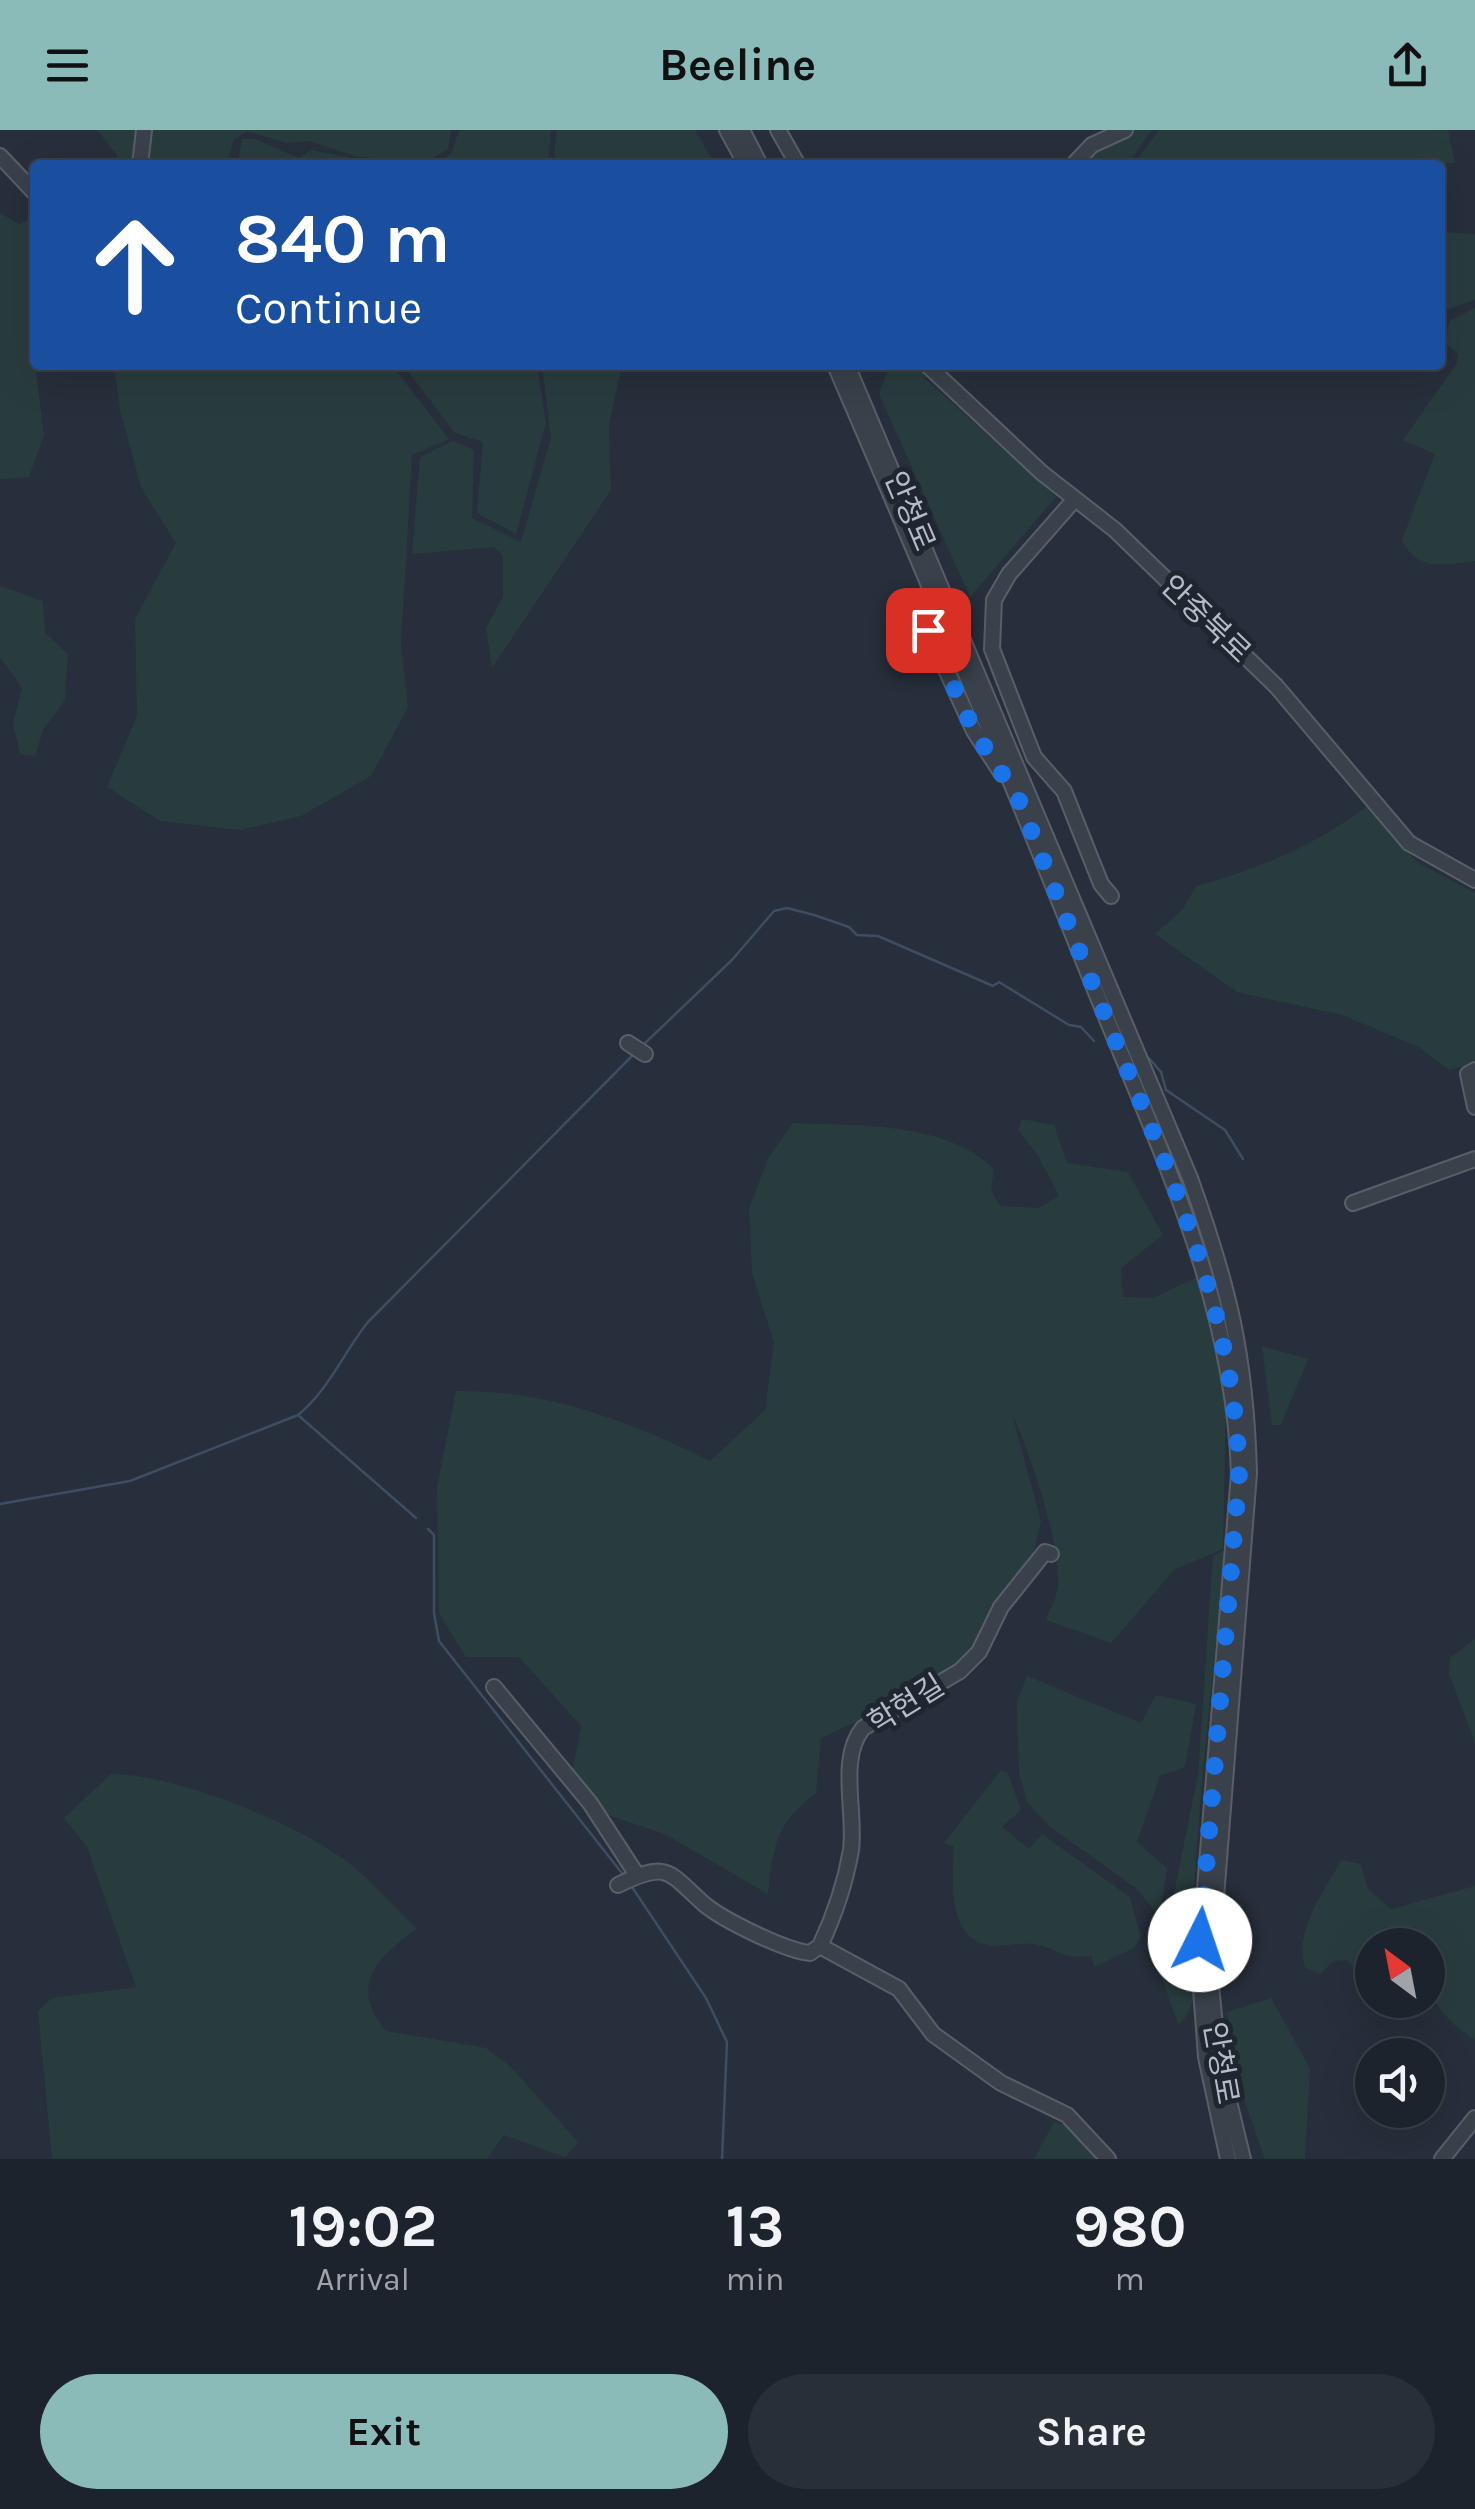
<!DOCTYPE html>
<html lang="en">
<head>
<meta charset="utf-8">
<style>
  :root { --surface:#1c232c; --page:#292f38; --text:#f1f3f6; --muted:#a0a4a9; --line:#3a4048; --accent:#8bbbb9 }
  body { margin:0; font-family:Karla,"Noto Sans KR",sans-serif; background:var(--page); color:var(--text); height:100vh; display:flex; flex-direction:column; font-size:38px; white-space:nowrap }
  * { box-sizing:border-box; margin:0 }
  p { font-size:32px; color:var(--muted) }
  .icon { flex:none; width:55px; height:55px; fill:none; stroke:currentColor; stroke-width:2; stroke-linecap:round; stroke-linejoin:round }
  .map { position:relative; height:2029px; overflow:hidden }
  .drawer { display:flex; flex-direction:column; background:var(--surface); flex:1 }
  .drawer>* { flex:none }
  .hud { position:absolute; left:30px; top:30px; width:1415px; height:210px; border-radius:10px; box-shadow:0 10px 40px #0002,0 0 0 2px var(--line); background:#1a4fa0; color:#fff; overflow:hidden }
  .needle { width:65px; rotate:328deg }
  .buttons { position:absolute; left:1355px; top:1798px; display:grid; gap:20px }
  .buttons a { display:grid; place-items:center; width:90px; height:90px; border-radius:50%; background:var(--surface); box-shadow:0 10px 40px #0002,0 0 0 2px var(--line); font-size:50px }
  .pin { position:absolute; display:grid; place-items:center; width:85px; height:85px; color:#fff; margin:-42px; border-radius:20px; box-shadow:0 5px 15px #0006 }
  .me { position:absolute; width:110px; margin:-55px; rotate:4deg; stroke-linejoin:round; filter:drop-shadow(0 0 8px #0008) }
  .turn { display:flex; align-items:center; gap:35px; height:210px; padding:0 40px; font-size:45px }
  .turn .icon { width:130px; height:130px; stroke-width:2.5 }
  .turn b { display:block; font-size:70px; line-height:85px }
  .eta { display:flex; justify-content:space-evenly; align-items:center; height:170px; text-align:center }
  .eta b { font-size:60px; font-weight:700; line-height:70px }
  .button { display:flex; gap:20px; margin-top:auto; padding:20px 40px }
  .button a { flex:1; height:115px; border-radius:60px; background:var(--accent); color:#111; font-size:40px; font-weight:700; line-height:115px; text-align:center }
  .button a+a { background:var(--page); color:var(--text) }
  header { display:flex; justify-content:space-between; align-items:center; height:130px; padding:0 40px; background:var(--accent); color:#111; font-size:45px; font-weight:700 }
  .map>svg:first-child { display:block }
  .green { fill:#293c3d }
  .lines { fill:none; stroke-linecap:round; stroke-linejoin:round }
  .stream { stroke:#3d4d62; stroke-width:2.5 }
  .minor-casing { stroke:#585f69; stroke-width:18 }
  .minor { stroke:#3a414b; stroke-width:14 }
  .route { stroke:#1a73e8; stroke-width:18; stroke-dasharray:0 32.4 }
  .labels { text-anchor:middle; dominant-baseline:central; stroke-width:10; stroke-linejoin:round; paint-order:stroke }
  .street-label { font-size:30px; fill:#b5bcc7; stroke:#1f2630 }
</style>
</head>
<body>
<header><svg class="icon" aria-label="menu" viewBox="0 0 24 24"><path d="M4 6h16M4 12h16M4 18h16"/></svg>Beeline<svg class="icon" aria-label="share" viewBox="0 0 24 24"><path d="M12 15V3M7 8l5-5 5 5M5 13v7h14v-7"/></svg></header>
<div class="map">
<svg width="1475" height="2029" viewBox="0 0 1475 2029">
  <rect width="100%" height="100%" fill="#262f3b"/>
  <path class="green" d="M97,0H451L448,19L428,31L357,27L310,11L287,13L247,1L234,10L226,35H117V25Z
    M459,0H551L548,35H436L452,22Z
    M557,0H695L715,35H553Z
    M1133,0H1152L1127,35H1082L1093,21Z
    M1159,0H1448L1455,33L1133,35Z
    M242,9H255L299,28L311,20L390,35H237Z
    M0,83L19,94L35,87V235L44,305L29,347L0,349Z
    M1440,102L1475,104V170L1440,182Z
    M1475,178V431C1444,435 1417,442 1402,410L1435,324L1403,310L1457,233L1458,224L1446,214L1449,191Z
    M114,235H392L449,309L412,325L401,514L408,577L371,646L301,686L240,700L160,691L107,657L137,586L135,489L176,413L141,357L120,280Z
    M403,235H537L546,293L516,404L477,383L483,312L455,303Z
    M542,235H622L609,295L611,360L492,538L486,498L503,467V426L494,417L412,424L420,327L453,311L474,320L472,388L521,412L551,308Z
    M890,235H917L927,250L1056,367L970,467L879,264Z
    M0,456L43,471L45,503L68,524L65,570L43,600L35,626L20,624L13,593L22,558L0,527Z
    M1367,677L1417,732L1475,763V934L1449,940L1419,917L1342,885L1237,862L1155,804L1183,779L1196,756C1263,738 1310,717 1367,677Z
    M1022,989L1054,995L1067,1033L1128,1042L1163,1105L1121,1138L1123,1167L1153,1168L1200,1146L1226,1267L1223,1419L1175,1439L1111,1513L1046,1490C1049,1481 1055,1471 1057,1461C1065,1426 1028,1316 1012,1284L1041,1391L1034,1422L998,1475L976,1520L958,1537L917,1563L821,1608L816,1663C776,1693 773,1716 768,1764L665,1704L599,1682L572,1644L581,1596L519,1527H466L439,1483L437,1357L456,1261C547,1260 629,1291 710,1331L765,1280L774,1213L752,1143L749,1078L769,1027L793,993C858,996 945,991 994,1039L991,1060L1000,1076L1038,1078L1059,1066L1037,1024L1018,1000Z
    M1262,1216L1308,1229L1281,1295H1272Z
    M1225,1420C1214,1542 1198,1664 1193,1785C1192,1815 1206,1876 1178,1894L1152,1820L1167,1798L1198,1644L1213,1426Z
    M1475,1509V1612L1449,1544L1450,1528Z
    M1027,1546L1141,1593L1156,1565L1196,1574L1185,1637L1160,1646L1137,1712L1167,1738L1160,1787L1136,1758L1050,1697L1027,1672L1019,1643L1017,1571Z
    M1001,1640L1008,1643L1021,1680L1002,1697L1029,1719L1042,1704L1130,1767L1141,1808L1134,1818L1094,1837L1091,1826C1058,1830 1058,1817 1032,1814C1017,1812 998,1819 984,1814C946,1803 953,1747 954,1717L944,1713Z
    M111,1644C175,1644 299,1694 350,1734C374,1753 395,1778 417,1799C377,1827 348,1855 386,1901L486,1918L511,1937L578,2012L565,2027L504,2005L487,2029H52L38,1881L52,1868L136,1857L87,1717L64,1688Z
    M1341,1730L1361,1734L1367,1758L1391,1779L1475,1756V1910C1432,1880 1428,1866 1428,1815H1372V1856L1347,1830L1334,1831L1320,1844L1305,1837C1293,1801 1325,1761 1341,1730Z
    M1271,1868L1310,1938L1305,2029H1265L1238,1952L1227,1882Z
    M1054,1992L1070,1996L1099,2029H1034Z"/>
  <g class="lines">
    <path class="stream" d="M642,916L732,830L774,781L787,778L814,785L849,797L857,805L878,806L993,856L999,852L1069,895L1081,897L1094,911
      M1149,928L1161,942L1166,960L1225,1000L1243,1029
      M298,1285C328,1261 344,1222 368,1192L633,925
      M0,1374L130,1351L298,1285L416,1388
      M428,1399L434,1405V1483L439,1511L625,1747
      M630,1754L706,1868L727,1912L722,2029"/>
    <defs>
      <path id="minor" d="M727,0L746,35
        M742,0L760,35
        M778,0L798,35
        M0,26L35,63
        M140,35L144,0
        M1073,35L1092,15L1125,0
        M835,235C924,441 1010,647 1093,855C1157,1015 1234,1169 1239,1344L1199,1831L1206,1927L1228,2029
        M847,235L1190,1048C1229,1157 1246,1226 1249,1343L1210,1845L1218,1926L1243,2029
        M927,235L1042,343L1115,400L1276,556L1409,713L1475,750
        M1075,369L1009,444L994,470L992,519L1034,627L1064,661L1101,754L1111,766
        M929,458L928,500L974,601L1002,644
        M628,913L645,924
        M1475,940L1468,944L1475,977
        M1353,1073L1475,1029
        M494,1557L590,1673L637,1745
        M618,1755C669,1730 668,1742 704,1774C723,1790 786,1821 810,1823L820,1816L899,1859L933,1904L1001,1953L1067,1985L1108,2029
        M820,1816C835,1784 845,1755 851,1720C856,1682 838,1628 863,1598L960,1541L979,1522L1001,1477L1045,1422L1051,1424
        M1442,2029L1475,1988"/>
    </defs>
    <use href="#minor" class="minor-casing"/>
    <use href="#minor" class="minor"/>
  </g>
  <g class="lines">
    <path class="route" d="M928,500L974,601L1018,668C1053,755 1087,842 1123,929C1179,1065 1235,1195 1239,1344L1200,1810"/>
  </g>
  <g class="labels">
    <g class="street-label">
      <text transform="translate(910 381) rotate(67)">안청로</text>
      <text transform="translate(1206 489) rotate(44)">안중북로</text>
      <text transform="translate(906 1574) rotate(-32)">학현길</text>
      <text transform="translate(1221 1933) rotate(80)">안청로</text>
    </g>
  </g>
</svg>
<div class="buttons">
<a><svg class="needle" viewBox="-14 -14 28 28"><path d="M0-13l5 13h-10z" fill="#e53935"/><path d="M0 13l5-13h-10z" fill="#a0a4a9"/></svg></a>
<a><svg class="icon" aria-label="sound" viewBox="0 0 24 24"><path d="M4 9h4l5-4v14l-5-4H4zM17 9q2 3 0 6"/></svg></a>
</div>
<div class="pin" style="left:928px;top:500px;background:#d93025"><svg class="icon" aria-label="arrive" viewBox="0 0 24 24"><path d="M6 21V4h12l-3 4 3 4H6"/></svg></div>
<svg class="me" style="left:1200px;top:1810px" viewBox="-20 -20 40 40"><circle r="19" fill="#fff"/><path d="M0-13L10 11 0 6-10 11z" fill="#1a73e8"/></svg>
<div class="hud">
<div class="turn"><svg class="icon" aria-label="ahead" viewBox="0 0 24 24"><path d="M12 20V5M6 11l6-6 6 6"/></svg><div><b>840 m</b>Continue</div></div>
</div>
</div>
<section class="drawer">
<div class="eta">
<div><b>19:02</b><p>Arrival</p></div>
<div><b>13</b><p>min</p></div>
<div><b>980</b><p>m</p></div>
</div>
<div class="button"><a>Exit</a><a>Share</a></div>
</section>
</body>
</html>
